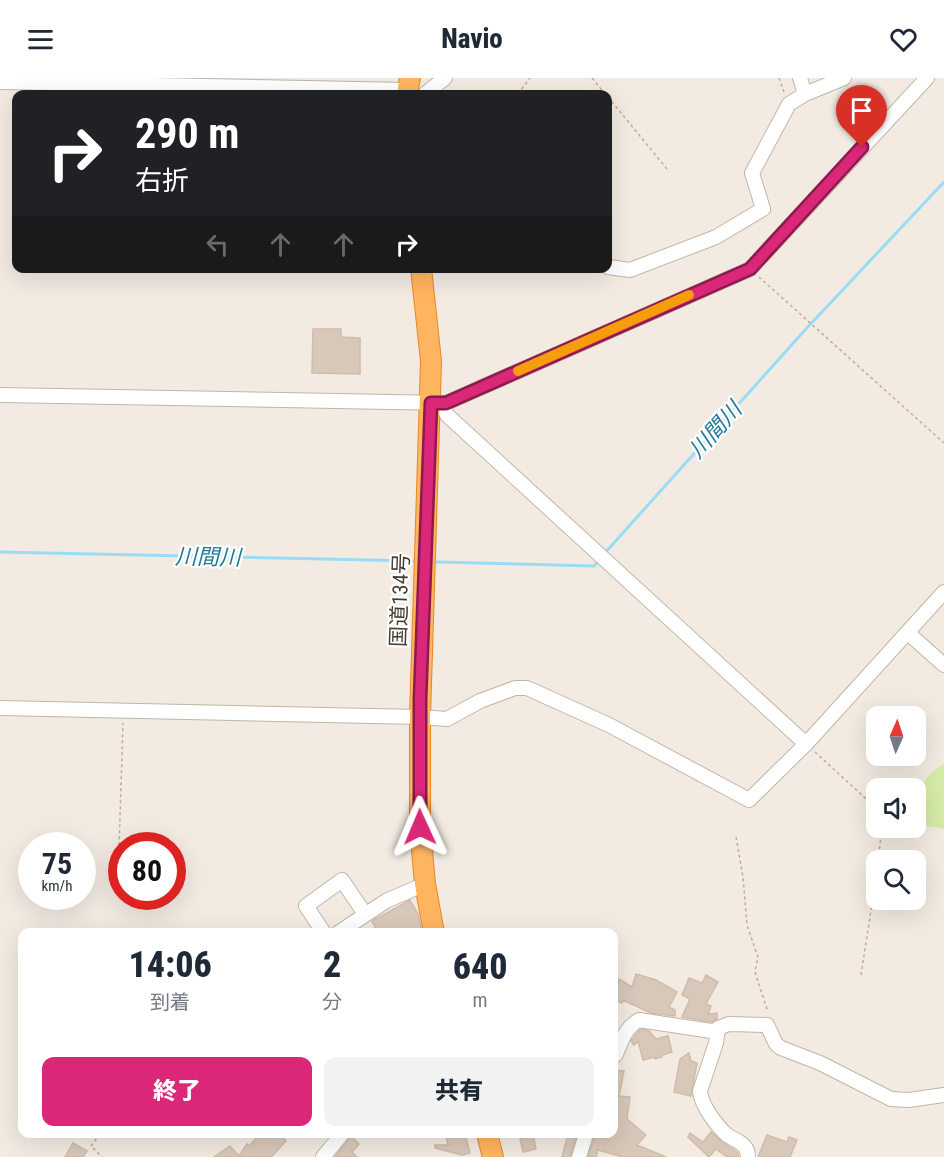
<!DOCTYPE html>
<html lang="ja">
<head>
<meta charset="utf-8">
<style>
  :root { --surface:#fff; --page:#f2f2f3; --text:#1f2937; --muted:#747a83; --accent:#db2777 }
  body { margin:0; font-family:"Roboto Condensed","Noto Sans JP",sans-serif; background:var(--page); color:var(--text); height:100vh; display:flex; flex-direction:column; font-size:22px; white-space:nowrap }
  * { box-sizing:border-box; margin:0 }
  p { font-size:20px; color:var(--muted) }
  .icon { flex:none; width:33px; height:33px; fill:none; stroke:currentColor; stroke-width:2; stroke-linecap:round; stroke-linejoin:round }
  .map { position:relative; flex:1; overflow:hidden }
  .details { position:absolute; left:18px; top:850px; width:600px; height:210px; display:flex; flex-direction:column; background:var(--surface); border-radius:12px; box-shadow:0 6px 24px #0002 }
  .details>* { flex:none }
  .banner { position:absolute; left:12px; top:12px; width:600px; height:183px; border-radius:12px; box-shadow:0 6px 24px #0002; background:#202124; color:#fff; overflow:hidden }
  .needle { width:39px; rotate:3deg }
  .controls { position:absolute; left:866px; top:628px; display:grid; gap:12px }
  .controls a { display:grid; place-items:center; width:60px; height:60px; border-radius:12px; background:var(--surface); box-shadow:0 6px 24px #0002; font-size:30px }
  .speed { position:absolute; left:18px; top:754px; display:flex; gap:12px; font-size:30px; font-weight:700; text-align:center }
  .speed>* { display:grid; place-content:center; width:78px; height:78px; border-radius:50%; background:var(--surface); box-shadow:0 6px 24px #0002; line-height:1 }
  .speed small { font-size:15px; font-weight:400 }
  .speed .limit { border:9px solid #d22; background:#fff; color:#111 }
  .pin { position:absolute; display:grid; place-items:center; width:51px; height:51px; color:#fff; margin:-62px -26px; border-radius:50% 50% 50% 0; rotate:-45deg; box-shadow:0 0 6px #0007 }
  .pin .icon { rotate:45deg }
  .me { position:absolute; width:66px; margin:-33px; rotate:359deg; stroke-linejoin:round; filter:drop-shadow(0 0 4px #0008) }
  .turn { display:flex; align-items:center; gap:21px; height:126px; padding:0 24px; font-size:27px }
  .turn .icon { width:78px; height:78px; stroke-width:2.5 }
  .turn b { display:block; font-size:42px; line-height:51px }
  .lanes { display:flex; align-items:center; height:57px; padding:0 24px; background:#0003; justify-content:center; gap:30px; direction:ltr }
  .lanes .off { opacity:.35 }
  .eta { display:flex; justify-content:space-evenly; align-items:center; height:102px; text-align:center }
  .eta b { font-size:36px; font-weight:800; line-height:42px }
  .cta { display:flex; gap:12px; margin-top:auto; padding:12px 24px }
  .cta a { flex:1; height:69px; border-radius:12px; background:var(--accent); color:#fff; font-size:24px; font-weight:800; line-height:69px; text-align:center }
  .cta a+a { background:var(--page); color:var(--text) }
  header { display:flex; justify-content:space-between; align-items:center; height:78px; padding:0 24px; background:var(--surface); font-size:27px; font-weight:800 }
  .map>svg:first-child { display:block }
  .green { fill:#d5eba7 }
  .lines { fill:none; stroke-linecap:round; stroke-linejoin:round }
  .stream { stroke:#98dcf5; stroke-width:3 }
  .building { fill:#d8c8ba; stroke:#d0bca9; stroke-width:1.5 }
  .minor-casing { stroke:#c1b5a7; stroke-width:16 }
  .highway-casing { stroke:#e88726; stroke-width:22 }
  .path { stroke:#c1ab94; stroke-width:1.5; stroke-dasharray:3 3; stroke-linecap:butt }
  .minor { stroke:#fff; stroke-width:14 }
  .highway { stroke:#ffb560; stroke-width:20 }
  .route-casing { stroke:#8e194d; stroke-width:15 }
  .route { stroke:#db2777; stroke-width:10 }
  .slow { stroke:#f59e0b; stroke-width:10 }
  .labels { text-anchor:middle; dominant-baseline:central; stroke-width:4.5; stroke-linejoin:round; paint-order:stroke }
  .street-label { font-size:21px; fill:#443b32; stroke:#fff }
  .water-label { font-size:22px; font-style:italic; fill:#227a9e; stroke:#fff }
</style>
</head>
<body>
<header><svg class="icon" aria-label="menu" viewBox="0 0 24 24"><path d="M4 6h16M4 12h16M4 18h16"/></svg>Navio<svg class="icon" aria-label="heart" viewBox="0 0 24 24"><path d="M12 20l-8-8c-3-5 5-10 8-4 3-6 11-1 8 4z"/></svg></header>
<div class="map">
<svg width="944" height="1079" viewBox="0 0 944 1079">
  <rect width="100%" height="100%" fill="#f3ebe2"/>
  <path class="green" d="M944,685V751L927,748L916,735C917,709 923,700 944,685Z"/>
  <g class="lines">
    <path class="stream" d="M0,474L416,483
      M604,476L805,252L944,104
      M437,484L594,488L600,481"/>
  </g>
  <path class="building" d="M313,251H341V259L360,260V296L312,295Z
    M410,822L418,836L422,855H378L372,843Z
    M636,896L656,902L677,914L669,929L675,932V938L651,935L623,922L622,925L614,922L619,901L632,909Z
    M706,897L718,904L706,926L711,928L708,936L717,935V941L711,944L682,939L690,921L682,917L689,900L702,905Z
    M641,951L649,953L656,961L668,958L672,974L662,977V979L655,981V979L643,982L638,963L634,967L631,963Z
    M689,975L691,983L697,985L691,1018L674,1014L680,981Z
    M614,992L624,993L619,1018L630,1019L627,1041L646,1057L637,1067L666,1079H623L598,1072L596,1079H588L595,1057L610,1062L611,1056H614Z
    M711,1054L722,1064L737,1074L739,1079H727L716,1071L709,1079L688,1059L690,1055L703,1064Z
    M260,1056H280L286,1063L271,1079H214L230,1068L239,1078L247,1066L249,1068Z
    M452,1056H465L470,1075L462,1077L435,1070V1067H448L446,1058Z
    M519,1056H533L536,1071L523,1074Z
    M568,1056H577L570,1079H562Z
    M767,1057L787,1064L789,1059L797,1062L790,1079H758Z
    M351,1058L359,1066L352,1074L357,1079H335Z
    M73,1065L87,1073L83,1079H65Z"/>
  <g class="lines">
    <defs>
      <path id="minor" d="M800,0L805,16
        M0,4L408,12
        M425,16L445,0
        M608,189L630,192L716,159L763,131L752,95L789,26L805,16L844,0
        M0,317L446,325L750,191L927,0
        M442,325L447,337L806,666
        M908,555L944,587
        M0,630L420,639L447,641L480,623L515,610H527L609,647L749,722L806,666L944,514
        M324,855L306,828L342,802L365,836
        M338,855L386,823L425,806
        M614,978L616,976C622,962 625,950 639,942L718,954
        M323,1079L342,1056
        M579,1079L586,1056
        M748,1079C748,1065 737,1064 727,1057C716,1047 701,1027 700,1013L716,965L718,950L729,946L767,947L776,966L781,970L820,985L891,1021L909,1022L944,1017"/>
      <path id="highway" d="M407,16L410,0
        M421,190L431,283L420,639V749L425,806L434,855
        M487,1056L493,1079"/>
    </defs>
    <use href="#minor" class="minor-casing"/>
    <use href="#highway" class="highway-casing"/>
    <path class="path" d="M592,0L605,16
      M779,0L784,14
      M518,16L530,0
      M608,19L667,91
      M759,199L944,365
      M815,674L876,730
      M736,759L743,799L747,847L758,879L755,894L768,934
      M878,783L882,750
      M122,808L118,802L123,645
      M127,819L132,828
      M861,897L876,800
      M100,1056L91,1068L102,1079"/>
    <use href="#minor" class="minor"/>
    <use href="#highway" class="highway"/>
  </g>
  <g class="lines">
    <defs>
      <path id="route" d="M420,749V621L431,325H446L750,191L862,69"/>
    </defs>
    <use href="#route" class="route-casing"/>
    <use href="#route" class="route"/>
    <path class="slow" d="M518,293L689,217"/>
  </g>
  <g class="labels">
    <g class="street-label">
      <text transform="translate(400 522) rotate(-88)">国道134号</text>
    </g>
    <g class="water-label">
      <text transform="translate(715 352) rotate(-48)">川間川</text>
      <text transform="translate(208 479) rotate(1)">川間川</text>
    </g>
  </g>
</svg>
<div class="controls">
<a><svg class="needle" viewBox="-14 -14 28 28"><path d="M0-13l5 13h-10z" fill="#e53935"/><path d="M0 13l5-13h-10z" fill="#747a83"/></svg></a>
<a><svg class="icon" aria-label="sound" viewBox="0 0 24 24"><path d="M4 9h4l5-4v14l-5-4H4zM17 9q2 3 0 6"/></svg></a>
<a><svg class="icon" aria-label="search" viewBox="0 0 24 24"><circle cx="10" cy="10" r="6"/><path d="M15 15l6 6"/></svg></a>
</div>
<div class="speed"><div>75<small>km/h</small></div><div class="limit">80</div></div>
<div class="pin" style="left:862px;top:69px;background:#d93025"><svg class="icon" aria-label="arrive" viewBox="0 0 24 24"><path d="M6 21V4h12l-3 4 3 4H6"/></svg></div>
<svg class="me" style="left:420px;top:749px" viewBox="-20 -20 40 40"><path d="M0-17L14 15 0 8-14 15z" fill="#db2777" stroke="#fff" stroke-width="4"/></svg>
<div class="banner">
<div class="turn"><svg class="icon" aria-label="right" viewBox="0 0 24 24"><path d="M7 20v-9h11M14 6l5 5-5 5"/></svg><div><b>290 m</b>右折</div></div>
<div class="lanes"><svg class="icon off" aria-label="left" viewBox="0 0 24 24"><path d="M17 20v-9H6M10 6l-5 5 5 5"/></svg><svg class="icon off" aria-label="ahead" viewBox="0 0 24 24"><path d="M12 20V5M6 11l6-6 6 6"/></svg><svg class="icon off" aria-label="ahead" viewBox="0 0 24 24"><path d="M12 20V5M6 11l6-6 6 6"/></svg><svg class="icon" aria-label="right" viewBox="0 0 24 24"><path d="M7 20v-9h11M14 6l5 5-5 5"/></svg></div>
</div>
<section class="details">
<div class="eta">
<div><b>14:06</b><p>到着</p></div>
<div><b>2</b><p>分</p></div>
<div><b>640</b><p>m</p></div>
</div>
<div class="cta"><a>終了</a><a>共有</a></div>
</section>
</div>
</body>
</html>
